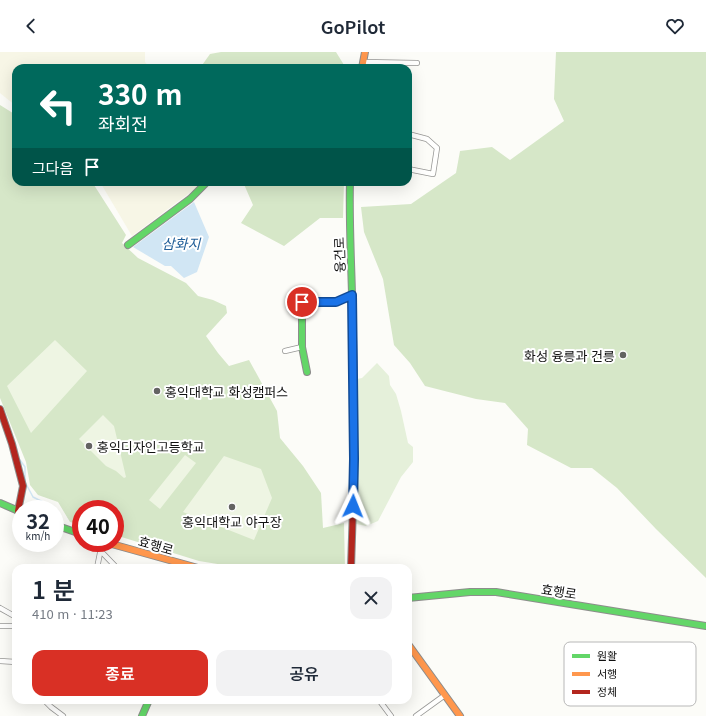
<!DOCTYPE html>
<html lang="ko">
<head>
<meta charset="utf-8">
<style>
  :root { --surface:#fff; --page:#f2f2f3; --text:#1f2937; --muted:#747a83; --accent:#d93025 }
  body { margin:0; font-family:Georgia,"Noto Sans KR",serif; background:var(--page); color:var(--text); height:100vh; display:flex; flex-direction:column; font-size:15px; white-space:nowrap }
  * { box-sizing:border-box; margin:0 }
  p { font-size:13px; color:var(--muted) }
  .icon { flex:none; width:22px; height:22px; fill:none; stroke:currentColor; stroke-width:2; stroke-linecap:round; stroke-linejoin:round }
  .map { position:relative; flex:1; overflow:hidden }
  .details { position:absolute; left:12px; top:512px; width:400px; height:140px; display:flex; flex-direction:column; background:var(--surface); border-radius:12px; box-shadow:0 4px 16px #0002 }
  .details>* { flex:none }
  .banner { position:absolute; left:12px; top:12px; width:400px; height:122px; border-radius:12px; box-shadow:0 4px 16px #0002; background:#00695c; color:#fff; overflow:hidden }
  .speed { position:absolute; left:12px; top:448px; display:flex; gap:8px; font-size:20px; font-weight:700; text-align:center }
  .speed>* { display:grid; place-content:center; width:52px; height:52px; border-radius:50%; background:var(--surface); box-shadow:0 4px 16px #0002; line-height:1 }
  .speed small { font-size:10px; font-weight:400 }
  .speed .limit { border:6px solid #d22; background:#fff; color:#111 }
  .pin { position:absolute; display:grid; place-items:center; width:34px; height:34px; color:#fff; margin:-17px; border:2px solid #fff; border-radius:50%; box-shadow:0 1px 4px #0007 }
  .me { position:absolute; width:44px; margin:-22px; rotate:2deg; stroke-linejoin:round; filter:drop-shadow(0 0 3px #0008) }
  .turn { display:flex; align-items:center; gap:14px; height:84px; padding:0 20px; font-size:18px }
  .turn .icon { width:52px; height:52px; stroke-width:2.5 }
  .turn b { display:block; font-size:28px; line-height:34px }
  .then { display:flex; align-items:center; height:38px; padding:0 20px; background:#0003; gap:8px; font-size:15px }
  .round { display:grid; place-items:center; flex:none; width:42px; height:42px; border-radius:12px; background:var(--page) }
  .headline { display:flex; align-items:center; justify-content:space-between; height:68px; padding:0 20px }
  h1 { font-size:24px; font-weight:600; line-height:30px }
  .primary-button { display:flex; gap:8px; margin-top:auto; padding:8px 20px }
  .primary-button a { flex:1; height:46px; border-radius:12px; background:var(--accent); color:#fff; font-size:16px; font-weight:600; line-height:46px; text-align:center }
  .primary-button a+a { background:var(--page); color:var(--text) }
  header { display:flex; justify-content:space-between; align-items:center; height:52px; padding:0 20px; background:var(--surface); font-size:18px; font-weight:600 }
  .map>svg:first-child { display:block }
  .farmland { fill:#f7f6e6 }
  .green { fill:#e5f0da }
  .forest { fill:#d6e7c8 }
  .pitch { fill:#eef5e3 }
  .water { fill:#d1e6f4 }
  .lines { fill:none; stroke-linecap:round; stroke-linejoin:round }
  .stream { stroke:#d1e6f4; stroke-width:1.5 }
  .street-casing { stroke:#979795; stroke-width:6 }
  .fast-casing { stroke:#8d8d8c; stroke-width:8 }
  .slow-casing { stroke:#8d8d8c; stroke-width:8 }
  .jam-casing { stroke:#8d8d8c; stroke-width:8 }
  .street { stroke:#fffffe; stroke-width:4.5 }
  .fast { stroke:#63d668; stroke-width:6 }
  .slow { stroke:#ff974d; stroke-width:6 }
  .jam { stroke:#b3261e; stroke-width:6 }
  .route-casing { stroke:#114b97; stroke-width:10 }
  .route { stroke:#1a73e8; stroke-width:7 }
  .poi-dot { fill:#636362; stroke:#fff; stroke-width:1.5 }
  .labels { text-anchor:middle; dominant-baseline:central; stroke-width:4; stroke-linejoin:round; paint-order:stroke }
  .street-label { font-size:13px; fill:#111; stroke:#fff }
  .poi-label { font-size:13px; fill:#111; stroke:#fff; text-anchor:start }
  .water-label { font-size:14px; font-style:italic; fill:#236099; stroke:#fff }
  .key { fill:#fff; stroke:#b8b8b8; stroke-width:1 }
  .key-label { font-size:11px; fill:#111 }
</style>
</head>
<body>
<header><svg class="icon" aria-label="back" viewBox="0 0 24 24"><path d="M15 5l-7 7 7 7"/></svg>GoPilot<svg class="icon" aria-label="heart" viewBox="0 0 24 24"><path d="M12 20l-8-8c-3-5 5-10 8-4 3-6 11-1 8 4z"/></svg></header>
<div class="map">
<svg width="706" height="664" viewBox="0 0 706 664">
  <rect width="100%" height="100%" fill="#fcfcf8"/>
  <path class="farmland" d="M0,0H145V10L150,16H16V54L0,41Z
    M100,130H204L132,184Z"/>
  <path class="green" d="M377,311L389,324L390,333L396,342L401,359L408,391L413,395V410L401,425L378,469L366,474L356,472L357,327L362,326Z"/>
  <path class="forest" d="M221,0H336L344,13L345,16H200L210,2Z
    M556,0H706V526L656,477L617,436L592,416H571L527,393L528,377L505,351L476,347L425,334L410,311L394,293L383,227L364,180L361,155L411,152L456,121L460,99L492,95L510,108L564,69L554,47Z
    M0,53L16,63V130H90L94,133L126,183L122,191L138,206L186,231L198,244L213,248L226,254L227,261L206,284L218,301L229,314L249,308L277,359L280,386L303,414L321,441L323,476L344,471L345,516H242L199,509L115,483V457H81V473L70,470L58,450L38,443L30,433L26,410L0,346Z
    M243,130H344L343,166H320L284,194L241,171L253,153Z"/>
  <path class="pitch" d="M55,288L87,319L31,381L7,334Z
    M103,363L114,374L126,425L124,426L116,419L106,414L79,387Z
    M185,403L196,411L160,457L149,448Z
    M224,404L261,417L272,446L254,488L183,460Z"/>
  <path class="water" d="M194,150L209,185L197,220L184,226L171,214H165L133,195Z"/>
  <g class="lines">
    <path class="stream" d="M20,408L25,415V430L33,445L47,452"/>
    <defs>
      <path id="street" d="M363,10L417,11
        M408,82L427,87L437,96L433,122L408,117
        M285,299L302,295
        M93,491L117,516
        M97,516L102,491
        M0,556L16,565
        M0,574H16
        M0,609L16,610
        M44,648L51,655L63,664
        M379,648L391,664
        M416,664L445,643"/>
      <path id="fast" d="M350,130C349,168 351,205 352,242C354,313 355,384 353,455
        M128,193L190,147L207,130
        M307,320L302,295V250H336L352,243
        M0,451L21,460
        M55,473L81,482
        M408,546L470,540H496L706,574
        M142,664L149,648"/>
      <path id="slow" d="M362,16L365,0
        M108,491L198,516
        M408,592L460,664"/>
      <path id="jam" d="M0,357L12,392L23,434L18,459
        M351,516L353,455"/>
    </defs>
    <use href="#street" class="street-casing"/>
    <use href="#fast" class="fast-casing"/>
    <use href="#slow" class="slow-casing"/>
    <use href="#jam" class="jam-casing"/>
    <use href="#street" class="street"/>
    <use href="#fast" class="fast"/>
    <use href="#slow" class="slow"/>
    <use href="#jam" class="jam"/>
  </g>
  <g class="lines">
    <defs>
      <path id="route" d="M302,250H336L352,243L354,407L353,454"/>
    </defs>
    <use href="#route" class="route-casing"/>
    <use href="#route" class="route"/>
  </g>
  <g class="poi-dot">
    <circle cx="623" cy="303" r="4"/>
    <circle cx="157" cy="339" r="4"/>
    <circle cx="89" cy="394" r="4"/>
    <circle cx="232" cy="455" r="4"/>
  </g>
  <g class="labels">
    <g class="street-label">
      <text transform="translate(339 203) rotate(-92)">융건로</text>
      <text transform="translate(156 493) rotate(16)">효행로</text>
      <text transform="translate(559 539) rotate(9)">효행로</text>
    </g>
    <g class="poi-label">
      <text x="615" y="303" text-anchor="end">화성 융릉과 건릉</text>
      <text x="165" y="339">홍익대학교 화성캠퍼스</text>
      <text x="97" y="394">홍익디자인고등학교</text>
      <text x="232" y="469" text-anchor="middle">홍익대학교 야구장</text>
    </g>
    <g class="water-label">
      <text x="181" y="191">삼화지</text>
    </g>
  </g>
  <rect x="564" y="590" width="132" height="64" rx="6" class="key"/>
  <rect x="572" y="602" width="18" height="4" fill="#63d668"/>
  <rect x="572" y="620" width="18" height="4" fill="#ff974d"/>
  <rect x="572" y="638" width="18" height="4" fill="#b3261e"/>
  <g class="key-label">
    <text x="597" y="608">원활</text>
    <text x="597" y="626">서행</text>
    <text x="597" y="644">정체</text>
  </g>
</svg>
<div class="speed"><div>32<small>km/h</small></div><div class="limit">40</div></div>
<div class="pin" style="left:302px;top:250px;background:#d93025"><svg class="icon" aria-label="arrive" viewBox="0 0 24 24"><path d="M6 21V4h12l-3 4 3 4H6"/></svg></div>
<svg class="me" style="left:353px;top:454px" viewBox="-20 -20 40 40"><path d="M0-17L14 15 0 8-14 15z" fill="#1a73e8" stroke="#fff" stroke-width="4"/></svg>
<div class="banner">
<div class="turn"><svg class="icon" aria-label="left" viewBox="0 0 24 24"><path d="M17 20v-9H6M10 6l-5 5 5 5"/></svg><div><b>330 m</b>좌회전</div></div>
<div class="then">그다음<svg class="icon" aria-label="arrive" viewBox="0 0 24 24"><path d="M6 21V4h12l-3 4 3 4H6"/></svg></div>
</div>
<section class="details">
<div class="headline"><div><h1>1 분</h1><p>410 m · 11:23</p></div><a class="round"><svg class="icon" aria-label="close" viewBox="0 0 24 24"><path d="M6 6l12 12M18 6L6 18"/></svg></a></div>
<div class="primary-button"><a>종료</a><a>공유</a></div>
</section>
</div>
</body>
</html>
